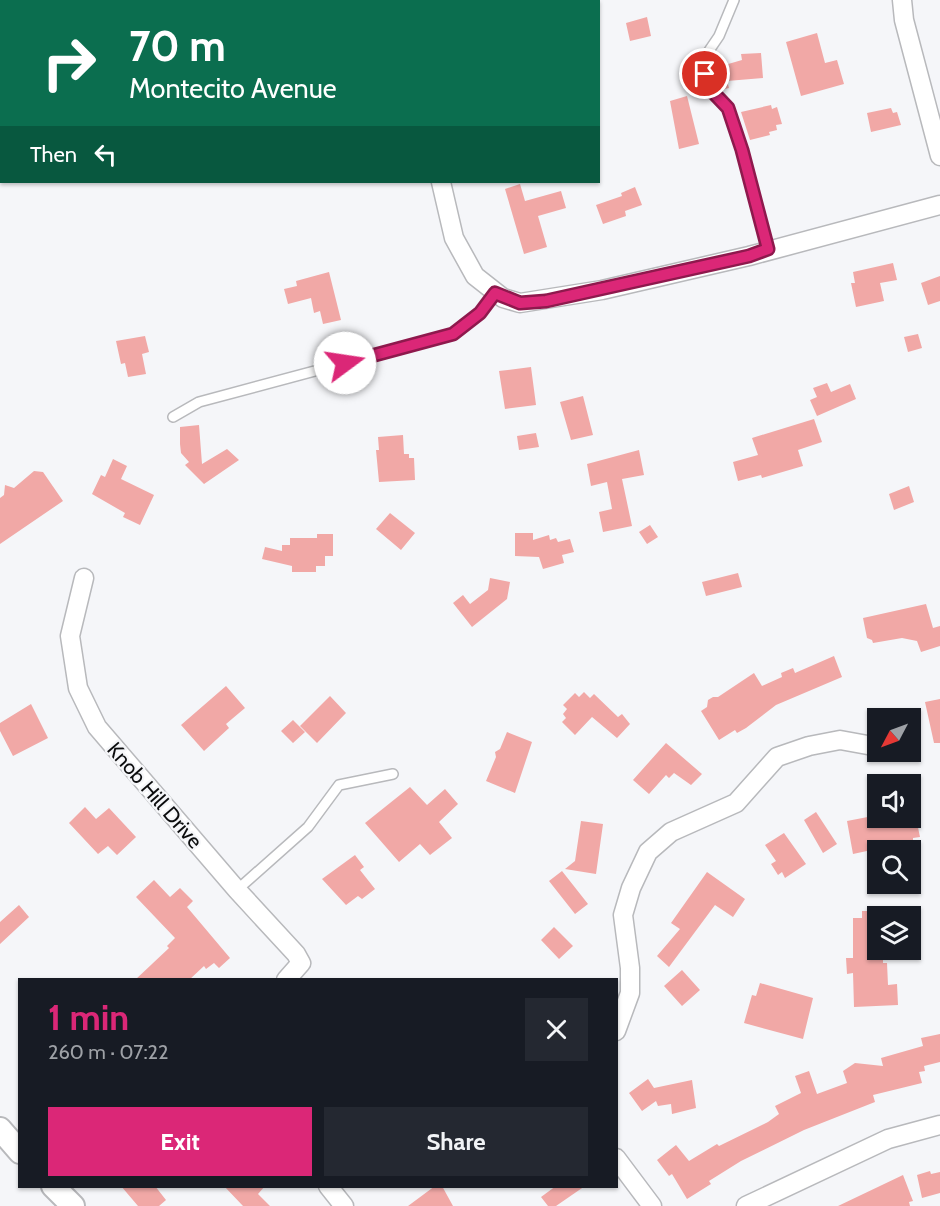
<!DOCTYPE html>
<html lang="en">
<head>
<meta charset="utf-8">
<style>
  :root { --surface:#171b24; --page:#242831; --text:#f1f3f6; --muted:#9ea1a6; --accent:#db2777 }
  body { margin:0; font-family:Cabin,sans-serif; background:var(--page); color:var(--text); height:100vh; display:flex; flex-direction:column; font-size:22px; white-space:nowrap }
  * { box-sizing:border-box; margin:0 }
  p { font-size:20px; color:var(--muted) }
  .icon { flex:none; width:33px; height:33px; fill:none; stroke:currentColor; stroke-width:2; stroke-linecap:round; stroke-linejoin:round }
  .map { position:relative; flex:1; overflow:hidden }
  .panel { position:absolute; left:18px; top:978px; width:600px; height:210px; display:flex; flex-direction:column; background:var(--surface); border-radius:0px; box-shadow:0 2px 4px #0004 }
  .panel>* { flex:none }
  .hud { position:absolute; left:0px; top:0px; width:600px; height:183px; box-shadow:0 2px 4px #0004; background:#0b6e4f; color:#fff; overflow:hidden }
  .needle { width:39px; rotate:229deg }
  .controls { position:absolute; left:867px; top:708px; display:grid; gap:12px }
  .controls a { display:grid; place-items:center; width:54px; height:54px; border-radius:0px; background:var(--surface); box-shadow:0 2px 4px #0004; font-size:30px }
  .pin { position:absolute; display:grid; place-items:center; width:51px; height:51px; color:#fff; margin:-26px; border:3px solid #fff; border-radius:50%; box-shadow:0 2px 6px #0007 }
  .me { position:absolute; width:66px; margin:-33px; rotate:76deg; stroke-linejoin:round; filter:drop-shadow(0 0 4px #0008) }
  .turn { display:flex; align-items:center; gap:21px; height:126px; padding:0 30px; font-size:27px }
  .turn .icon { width:78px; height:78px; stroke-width:2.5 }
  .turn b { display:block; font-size:42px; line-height:51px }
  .then { display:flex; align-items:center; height:57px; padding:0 30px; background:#0003; gap:12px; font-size:22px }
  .round { display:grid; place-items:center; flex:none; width:63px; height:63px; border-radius:0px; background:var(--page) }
  .summary { display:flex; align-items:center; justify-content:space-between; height:102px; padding:0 30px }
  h1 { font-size:36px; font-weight:700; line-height:45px; color:var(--accent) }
  .action { display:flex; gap:12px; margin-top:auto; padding:12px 30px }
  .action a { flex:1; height:69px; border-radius:0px; background:var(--accent); color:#fff; font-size:24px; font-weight:700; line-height:69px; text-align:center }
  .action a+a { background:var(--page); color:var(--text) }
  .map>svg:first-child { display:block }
  .building { fill:#f1a8a6 }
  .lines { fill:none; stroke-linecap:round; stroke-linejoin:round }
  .service-casing { stroke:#b8b9bc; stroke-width:12 }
  .minor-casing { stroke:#b8b9bc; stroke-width:21 }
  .tertiary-casing { stroke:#b8b9bc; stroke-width:26 }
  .service { stroke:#fff; stroke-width:9 }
  .minor { stroke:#fff; stroke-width:18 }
  .tertiary { stroke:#fff; stroke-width:22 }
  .route-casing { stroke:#8e194d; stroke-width:15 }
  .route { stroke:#db2777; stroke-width:10 }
  .labels { text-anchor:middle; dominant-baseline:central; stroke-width:4.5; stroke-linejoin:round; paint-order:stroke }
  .street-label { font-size:21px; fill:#0b0c0d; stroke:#f5f6f9 }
</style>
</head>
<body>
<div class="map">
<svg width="940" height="1206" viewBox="0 0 940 1206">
  <rect width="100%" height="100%" fill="#f5f6f9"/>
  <path class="building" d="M647,17L651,36L630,41L626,23Z
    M817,33L825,63L837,60L844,84L801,96L786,42Z
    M761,53L763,78L727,81L729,88L721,90L714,84L711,69L742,60L741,54Z
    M687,96L699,144L679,149L670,101Z
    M771,105L772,109L777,107L782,124L776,125L777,130L769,132L770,135L750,140L741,112Z
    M891,108L893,113L897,112L901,125L871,132L867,113Z
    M520,184L525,201L561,191L566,208L538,216L547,247L524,254L505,189Z
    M635,187L642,205L625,211L626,216L603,224L596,205L622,196L621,193Z
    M893,263L897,280L880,283L884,301L856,307L851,283H855L853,272Z
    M329,272L341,320L323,324L320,311L314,313L311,298L288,304L284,289L297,286L296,281Z
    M940,276V301L928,305L921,283Z
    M918,334L922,348L908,352L904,337Z
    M145,336L149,352L142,354L146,374L128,377L125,363L121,364L116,341Z
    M531,367L536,405L505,409L499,371Z
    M827,383L831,392L850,384L856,399L817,416L810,400L817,397L813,388Z
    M583,396L593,435L571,440L560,402Z
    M814,419L822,442L798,450L803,466L762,478L761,475L738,481L733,462L758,455L752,438Z
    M199,425L202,464L227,449L239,460L204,484L185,465L189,462L181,453L180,444V427Z
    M536,433L539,447L519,450L517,436Z
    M403,435L404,454H409V458H414L415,480L379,482L376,450H379L378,437Z
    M639,450L644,475L622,479L632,526L603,532L599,512L612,509L607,482L591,486L587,464Z
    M113,459L127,466L121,479L154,495L140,525L123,517L125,513L92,494L101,475L105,477Z
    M34,471L43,472L63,501L0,544V498L4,495L5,485L14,488Z
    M909,486L914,502L894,510L889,494Z
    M390,513L415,533L401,550L376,529Z
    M650,525L658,537L647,544L639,532Z
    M515,533H533V540L549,535L550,540L556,538L558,542L570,539L574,552L562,555L564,563L543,569L539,557L515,556Z
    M317,534H333V556H325V566H316V572H292V566L262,559L265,547L282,551V545H290V538H317Z
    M738,573L742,587L706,596L702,582Z
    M490,578L510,582L507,599L472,627L453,603L463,595L470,604L488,590Z
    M926,604L933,628L940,626V646L921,652L917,641L902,638L873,643L872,640L867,638L863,618Z
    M834,656L842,677L776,705L746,728L737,733L735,730L719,740L701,711L707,707L708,700L713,697H718L754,673L762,686L782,677L781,673L793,668L795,673Z
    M226,686L245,708L226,724L229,728L204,751L181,725Z
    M584,692L590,698L594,694L618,717L622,714L630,724L617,738L592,717L575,735L562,722L566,718L563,714L567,709L563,705L575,693L579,697Z
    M330,696L346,713L317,743L300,726Z
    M940,699V743H934L925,702Z
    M31,704L48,738L13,756L0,731V723Z
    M293,720L305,732L293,743L281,731Z
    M507,732L532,742L515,793L486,781L496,757L495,752L500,749Z
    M666,743L702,774L691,785L674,773L669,778L666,775L649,794L633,780Z
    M410,787L427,805L445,789L458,804L439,822L452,838L430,855L420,844L399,862L365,823Z
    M85,807L96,819L109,808L136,837L117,855L108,846L98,854L69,823Z
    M816,812L837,844L823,853L804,820Z
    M878,815L916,818L920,837L913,838V841L853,854L847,821Z
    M581,821L603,824L596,874L565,869L575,861Z
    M784,833L806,864L785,878L782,872L778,875L771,864L776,861L765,845Z
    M355,855L364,867L360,870L375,889L362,899L358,896L346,905L322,879Z
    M562,871L588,904L575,914L549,881Z
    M707,872L745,899L733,917L715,905L669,967L657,956L680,929L671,923Z
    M154,880L170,897L180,888L193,901L187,907L230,958L219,968L214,963L206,969L204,966L189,980H135L169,948L167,946L175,938L136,897Z
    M19,905L29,917L0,944V922Z
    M862,911H878V950H883V963H887L888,985L897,984L898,1005L854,1007L853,973L847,974L846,958H853V918H862Z
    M554,927L573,946L559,959L541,940Z
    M682,970L700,990L682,1006L664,986Z
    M760,983L813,998L803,1039L744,1023L752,995L756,996Z
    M940,1034V1062L924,1066L925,1071L919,1072L922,1083L873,1095L875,1102L804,1130L741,1161L709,1181L711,1184L687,1199L672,1174L669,1176L657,1160L676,1145L689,1161L717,1144L719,1146L768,1122L779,1114L775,1106L801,1093L795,1076L809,1071L817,1094L847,1083L843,1071L855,1063L883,1066L881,1058L923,1046L921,1038Z
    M648,1079L654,1088L692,1080L696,1108L672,1114L671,1104L658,1106L656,1101L642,1111L629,1093Z
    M930,1171L931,1174L940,1172V1193L922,1198L917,1175Z
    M903,1175L913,1201L909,1202L910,1206H838Z
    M121,1186H155L166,1200L159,1206H138Z
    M224,1186H265L258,1194L270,1206H243Z
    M435,1186H442L453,1206H408Z
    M556,1186H585L556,1206H548L541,1197Z"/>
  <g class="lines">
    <defs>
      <path id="service" d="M734,0L719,36L702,61L708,87L728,108L742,150L768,249
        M413,2L424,0
        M173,417L199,402L453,334L480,313L495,293
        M237,890L308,827L339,785L393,774"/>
      <path id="minor" d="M395,0V2
        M902,0L904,20L940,156
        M441,182L454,238L475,276L503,298L520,303L602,290L749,256L940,205
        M84,578L70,636L78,688L97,727L237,890L296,954L301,963L286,980
        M616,1031L630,993V968L623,915L631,888L648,852L671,832L736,803L777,757L809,746L840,740L873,746
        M616,1158L652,1206
        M328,1186L344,1206
        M746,1206L888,1139L940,1125"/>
      <path id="tertiary" d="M0,1129L20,1152
        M53,1186L73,1206"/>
    </defs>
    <use href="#service" class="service-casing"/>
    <use href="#minor" class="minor-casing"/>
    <use href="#tertiary" class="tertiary-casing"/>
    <use href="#service" class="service"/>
    <use href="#minor" class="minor"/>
    <use href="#tertiary" class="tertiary"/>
  </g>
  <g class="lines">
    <defs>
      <path id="route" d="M345,363L453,334L480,313L495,293L520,303L546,301L749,256L768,249L742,150L728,108L708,87L705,74"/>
    </defs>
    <use href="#route" class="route-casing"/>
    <use href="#route" class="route"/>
  </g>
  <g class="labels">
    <g class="street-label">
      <text transform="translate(155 795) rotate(49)">Knob Hill Drive</text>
    </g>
  </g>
</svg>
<div class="controls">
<a><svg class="needle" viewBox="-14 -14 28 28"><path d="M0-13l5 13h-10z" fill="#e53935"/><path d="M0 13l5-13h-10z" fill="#9ea1a6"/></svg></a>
<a><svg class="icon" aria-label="sound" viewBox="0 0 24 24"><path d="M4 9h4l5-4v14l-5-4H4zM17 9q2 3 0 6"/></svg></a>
<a><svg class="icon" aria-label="search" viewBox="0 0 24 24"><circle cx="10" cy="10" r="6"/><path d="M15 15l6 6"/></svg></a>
<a><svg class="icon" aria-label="layers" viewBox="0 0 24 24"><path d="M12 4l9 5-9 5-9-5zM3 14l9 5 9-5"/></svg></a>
</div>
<div class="pin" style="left:705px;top:74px;background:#d93025"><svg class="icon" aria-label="arrive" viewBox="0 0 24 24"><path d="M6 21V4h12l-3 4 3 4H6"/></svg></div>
<svg class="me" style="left:345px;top:363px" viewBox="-20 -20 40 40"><circle r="19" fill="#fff"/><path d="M0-13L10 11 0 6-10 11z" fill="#db2777"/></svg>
<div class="hud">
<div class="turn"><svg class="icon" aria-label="right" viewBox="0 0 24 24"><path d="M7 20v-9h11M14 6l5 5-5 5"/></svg><div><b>70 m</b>Montecito Avenue</div></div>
<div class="then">Then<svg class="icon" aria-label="left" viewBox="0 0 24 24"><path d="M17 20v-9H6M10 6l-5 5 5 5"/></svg></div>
</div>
<section class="panel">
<div class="summary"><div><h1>1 min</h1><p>260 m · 07:22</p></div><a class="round"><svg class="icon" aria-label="close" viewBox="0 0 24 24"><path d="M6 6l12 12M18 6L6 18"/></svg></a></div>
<div class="action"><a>Exit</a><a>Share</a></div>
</section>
</div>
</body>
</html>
